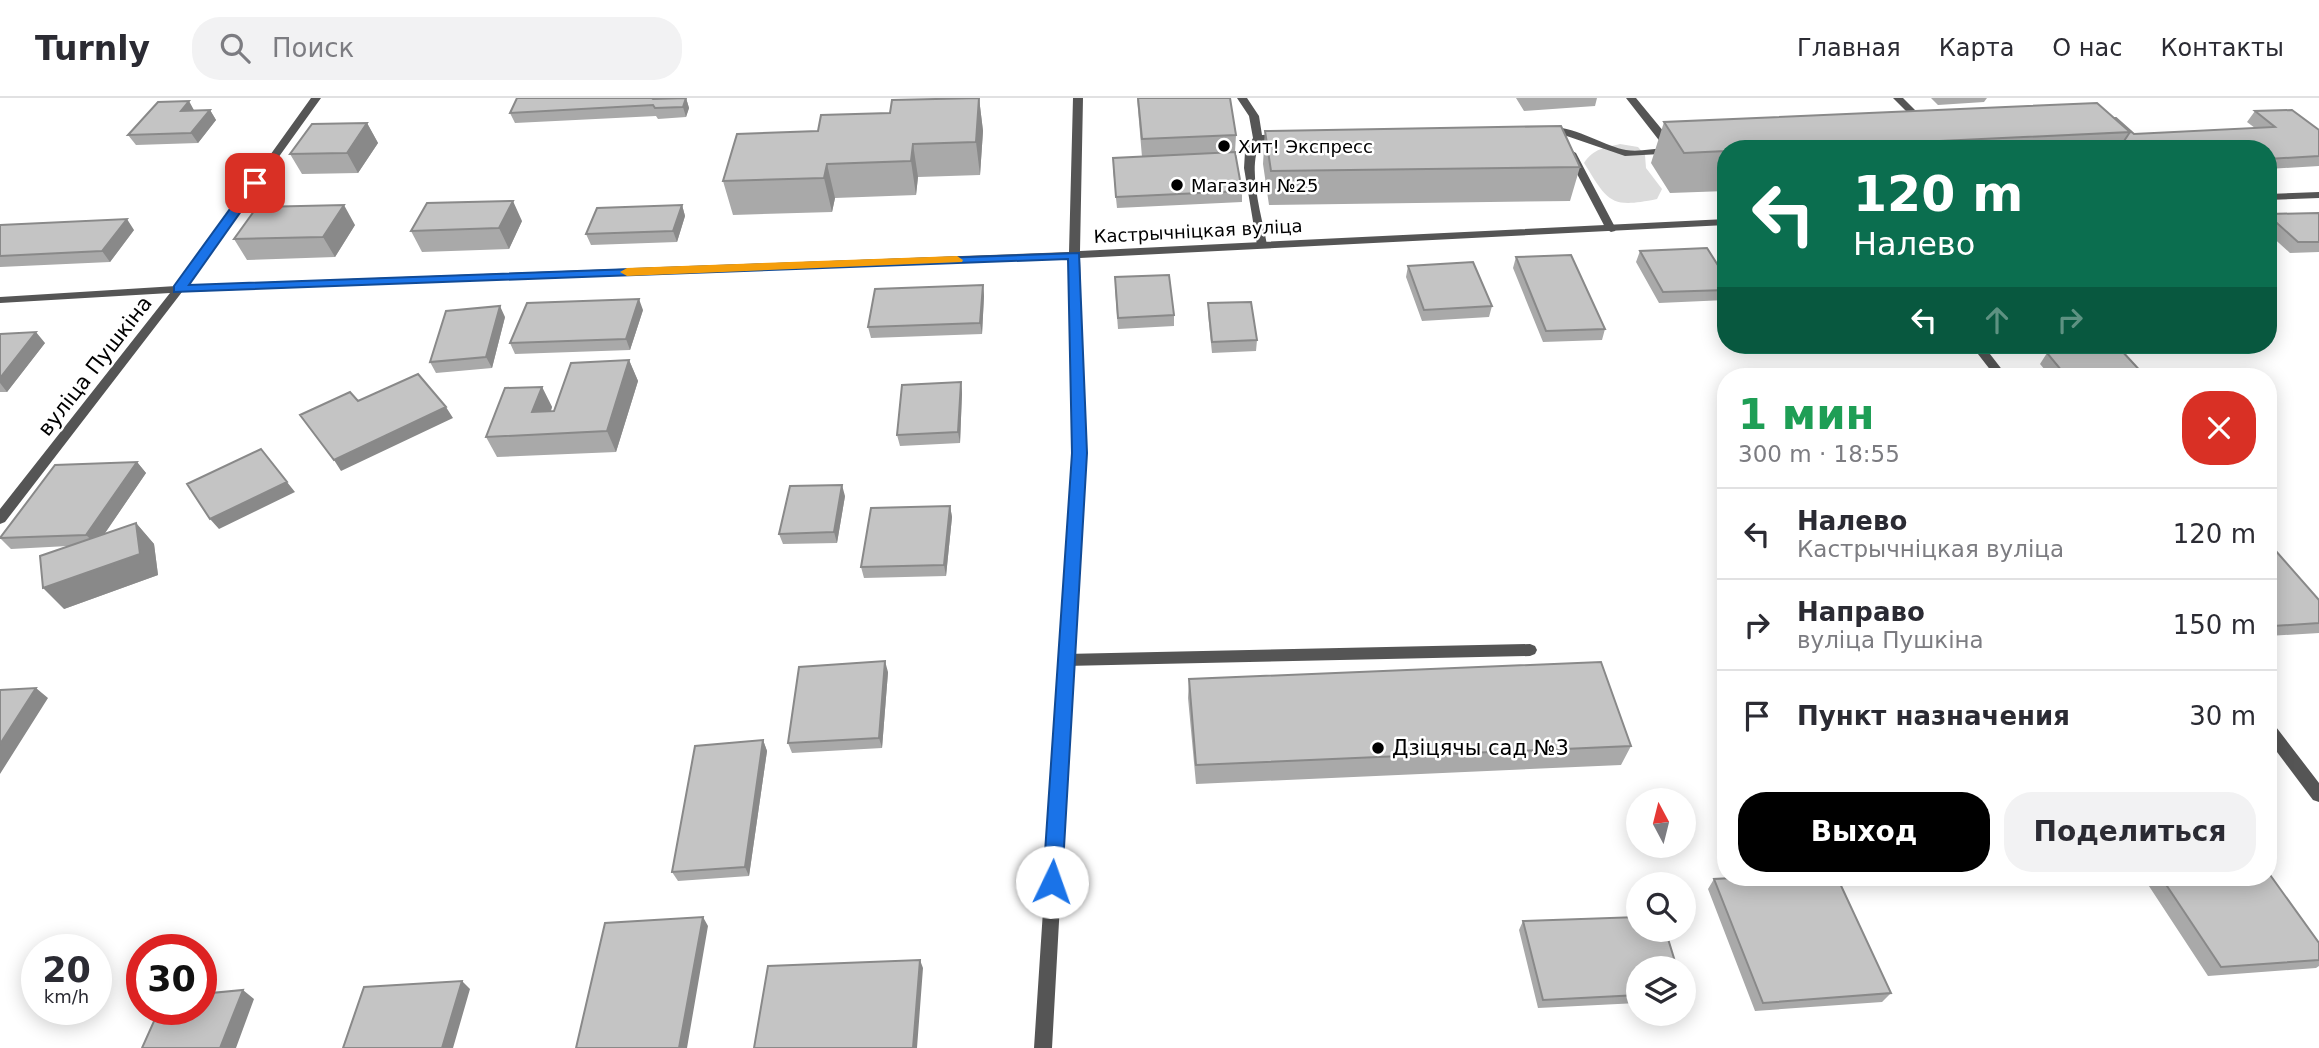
<!DOCTYPE html>
<html lang="ru">
<head>
<meta charset="utf-8">
<style>
  :root { --surface:#fff; --page:#f2f2f3; --text:#2b2b33; --muted:#7c7c81; --line:#e1e1e2; --accent:#000 }
  body { margin:0; font-family:"DejaVu Sans",sans-serif; background:var(--page); color:var(--text); height:100vh; display:flex; flex-direction:column; font-size:26px; white-space:nowrap }
  * { box-sizing:border-box; margin:0 }
  p { font-size:23px; color:var(--muted) }
  .icon { flex:none; width:38px; height:38px; fill:none; stroke:currentColor; stroke-width:2; stroke-linecap:round; stroke-linejoin:round }
  .map { position:relative; flex:1; overflow:hidden }
  .drawer { position:absolute; left:1717px; top:270px; width:560px; height:518px; display:flex; flex-direction:column; background:var(--surface); border-radius:28px; box-shadow:0 4px 18px #0003 }
  .drawer>* { flex:none }
  .banner { position:absolute; left:1717px; top:42px; width:560px; height:214px; border-radius:28px; box-shadow:0 4px 18px #0003; background:#0b6e4f; color:#fff; overflow:hidden }
  .needle { width:46px; rotate:353deg }
  .buttons { position:absolute; left:1626px; top:690px; display:grid; gap:14px }
  .buttons a { display:grid; place-items:center; width:70px; height:70px; border-radius:50%; background:var(--surface); box-shadow:0 4px 18px #0003; font-size:35px }
  .speed { position:absolute; left:21px; top:836px; display:flex; gap:14px; font-size:35px; font-weight:700; text-align:center }
  .speed>* { display:grid; place-content:center; width:91px; height:91px; border-radius:50%; background:var(--surface); box-shadow:0 4px 18px #0003; line-height:1 }
  .speed small { font-size:18px; font-weight:400 }
  .speed .limit { border:10px solid #d22; background:#fff; color:#111 }
  .pin { position:absolute; display:grid; place-items:center; width:60px; height:60px; color:#fff; margin:-30px; border-radius:14px; box-shadow:0 4px 10px #0006 }
  .me { position:absolute; width:77px; margin:-38px; rotate:3deg; stroke-linejoin:round; filter:drop-shadow(0 0 5px #0008) }
  .turn { display:flex; align-items:center; gap:24px; height:147px; padding:0 21px; font-size:32px }
  .turn .icon { width:91px; height:91px; stroke-width:2.5 }
  .turn b { display:block; font-size:49px; line-height:60px }
  .lanes { display:flex; align-items:center; height:66px; padding:0 21px; background:#0003; justify-content:center; gap:35px; direction:ltr }
  .lanes .off { opacity:.35 }
  .round { display:grid; place-items:center; flex:none; width:74px; height:74px; border-radius:28px; background:var(--page) }
  .headline { display:flex; align-items:center; justify-content:space-between; height:119px; padding:0 21px }
  h1 { font-size:42px; font-weight:600; line-height:52px; color:#1e9e55 }
  .primary-button { display:flex; gap:14px; margin-top:auto; padding:14px 21px }
  .primary-button a { flex:1; height:80px; border-radius:28px; background:var(--accent); color:#fff; font-size:28px; font-weight:600; line-height:80px; text-align:center }
  .primary-button a+a { background:var(--page); color:var(--text) }
  ul { padding:0; list-style:none }
  li { display:flex; align-items:center; gap:21px; height:91px; padding:0 21px; border-top:2px solid var(--line) }
  li div { flex:1 }
  li b { display:block; font-size:26px }
  li em { font-style:normal }
  header { display:flex; align-items:center; gap:42px; box-sizing:border-box; height:98px; padding:0 35px; background:var(--surface); border-bottom:2px solid var(--line) }
  header strong { font-size:33px }
  nav { display:flex; gap:38px; margin-inline-start:auto; font-size:24px }
  .search { width:490px; height:63px; background:var(--page); display:flex; align-items:center; gap:18px; box-sizing:border-box; padding:0 24px; border-radius:28px; color:var(--muted); font-size:26px }
  .map>svg:first-child { display:block }
  .green { fill:#dcdcdc }
  .lines { fill:none; stroke-linecap:round; stroke-linejoin:round }
  .service { fill:#555; fill-rule:evenodd }
  .minor { fill:#555; fill-rule:evenodd }
  .wall { fill:#a9a9a9 }
  .shaded-wall { fill:#898989 }
  .building { fill:#c4c4c4; stroke:#898989; stroke-width:2 }
  .route { fill:#1a73e8; stroke:#114b97; stroke-width:2 }
  .slow { fill:#f59e0b }
  .poi-dot { fill:#000; stroke:#fff; stroke-width:2.5 }
  .labels { text-anchor:middle; dominant-baseline:central; stroke-width:5; stroke-linejoin:round; paint-order:stroke }
  .far-poi-label { font-size:18px; fill:#000; stroke:#fff; text-anchor:start }
  .far-street-label { font-size:18px; fill:#000; stroke:#fff }
  .street-label { font-size:21px; fill:#000; stroke:#fff }
  .poi-label { font-size:21px; fill:#000; stroke:#fff; text-anchor:start }
</style>
</head>
<body>
<header>
<strong>Turnly</strong>
<div class="search"><svg class="icon" aria-label="search" viewBox="0 0 24 24"><circle cx="10" cy="10" r="6"/><path d="M15 15l6 6"/></svg>Поиск</div>
<nav><a>Главная</a><a>Карта</a><a>О нас</a><a>Контакты</a></nav>
</header>
<div class="map">
<svg width="2319" height="950" viewBox="0 0 2319 950">
  <rect width="100%" height="100%" fill="#fff"/>
  <path class="green" d="M1620,46L1638,49L1645,57L1646,70L1662,91L1657,101C1609,111 1608,103 1584,65C1594,50 1605,50 1620,46Z"/>
  <g class="lines">
    <path class="service" d="M1237,0H1247L1259,18L1262,37L1282,36L1287,39L1282,42L1261,43C1246,70 1262,117 1267,147L1262,150L1257,147L1244,70L1245,54L1253,40L1249,18Z
      M1626,0H1636L1678,51V55L1625,58L1558,35H1547L1542,32C1561,20 1604,49 1626,52C1638,54 1652,51 1665,50Z
      M1893,0H1903L1926,23V27H1920Z
      M1571,52L1576,55L1616,131L1615,133L1611,134L1606,131L1566,55Z
      M1530,546L1535,548L1537,552L1535,556L1530,558L1065,568L1060,566L1058,562L1060,558L1065,556Z"/>
    <path class="minor" d="M311,0H321L187,187L1069,154L1073,0H1083L1080,153L1726,121V127L1080,160L1085,355L1052,950H1034L1073,355L1069,160L182,194L5,424L0,426V411L170,195L0,205V199L176,188Z
      M2319,94V100L2268,102V96Z
      M1971,247H1983L2007,278H1995Z
      M2268,624L2273,625L2319,685V704L2313,702L2268,642Z"/>
  </g>
  <path class="wall" d="M517,0H686L689,10L686,19L658,21L656,18L515,25L510,15Z
    M942,0H979L983,33L980,77L918,79L916,97L835,100L832,114L733,117L723,83L818,33L890,15Z
    M1137,0H1230L1236,37L1235,54L1242,93V104L1117,110L1113,71L1142,59Z
    M1516,0H1597L1595,8L1524,13Z
    M1931,0H1987L1984,4L1938,7Z
    M210,12L216,22L198,45L136,47L128,37L195,13Z
    M2255,13L2319,32V68L2268,71V51H1726V93L1670,95L1651,65L1664,24L2114,20L2134,36L2255,30L2247,24Z
    M367,25L378,45L358,75L302,76L290,56Z
    M1265,33L1580,69L1570,103L1269,107L1263,66Z
    M682,107L685,118L677,144L591,147L586,136Z
    M2319,115V154L2290,155L2268,135V116Z
    M522,123L509,151L422,154L411,133Z
    M0,127L134,132L110,164L0,169Z
    M355,127L335,159L247,162L234,141Z
    M1640,153L1726,180V202L1659,205L1636,164Z
    M1516,159L1605,231L1602,242L1543,244L1513,170Z
    M1408,168L1492,208L1489,219L1422,223L1406,179Z
    M983,187L984,198L982,236L871,240L868,229Z
    M1115,190L1174,217V228L1118,231Z
    M1208,205L1257,242L1256,253L1212,255L1208,216Z
    M643,212L630,252L515,256L510,245Z
    M505,219L492,270L436,275L430,264Z
    M0,236L45,245L7,294H0Z
    M2047,255L2145,278H2050L2040,266Z
    M629,262L638,283L616,354L497,359L486,339L542,289L552,309L551,313H554Z
    M961,284L962,295L960,345L900,348L897,337Z
    M137,364L146,375L104,436L136,425L154,446L158,477L64,511L68,448L11,451L0,440Z
    M845,398L837,445L783,446L779,436Z
    M950,408L952,419L946,478L864,480L861,469Z
    M2268,453L2319,502V535L2268,538Z
    M888,574L882,650L792,655L788,645Z
    M1189,581L1631,648L1621,667L1196,686L1188,600Z
    M763,642L767,653L749,778L678,783L672,774Z
    M2143,779H2268L2319,845V868L2316,870L2208,878Z
    M1714,781L1891,895L1882,904L1755,913L1708,791Z
    M1523,823L1638,870V905L1538,910L1519,832Z"/>
  <path class="shaded-wall" d="M686,0L689,10L686,19L683,9Z
    M979,0L983,33L980,77L976,44Z
    M189,3L195,14L181,13Z
    M210,12L216,22L198,45L191,35Z
    M367,25L378,45L358,75L347,55Z
    M913,46L918,79L916,97L911,63Z
    M827,66L835,100L832,114L824,80Z
    M513,103L522,123L509,151L499,130Z
    M344,107L355,127L335,159L323,139Z
    M682,107L685,118L677,144L673,133Z
    M127,121L134,132L110,164L102,153Z
    M983,187L984,198L982,236L980,225Z
    M639,201L643,212L630,252L626,241Z
    M500,208L505,219L492,270L486,259Z
    M36,234L45,245L7,294L0,285V280Z
    M629,262L638,283L616,354L607,333Z
    M961,284L962,295L960,345L958,334Z
    M542,289L552,309L543,335L532,314Z
    M446,309L453,320L341,373L334,362Z
    M137,364L146,375L97,447L86,437Z
    M287,384L295,394L219,431L210,421Z
    M842,387L845,398L837,445L834,434Z
    M950,408L952,419L946,478L944,467Z
    M136,425L154,446L158,477L64,511L43,490Z
    M885,563L888,574L882,650L879,640Z
    M36,590L48,600L0,676V646Z
    M763,642L767,653L749,778L745,769Z
    M703,819L708,828L687,950H679Z
    M920,862L923,870L917,950H913Z
    M462,883L470,891L453,950H442Z
    M243,892L254,901L236,950H220Z"/>
  <path class="building" d="M517,0H655L654,1L686,0L683,9L655,10L653,7L510,15Z
    M979,0L976,44L913,46L911,63L827,66L824,80L723,83L737,36L818,33L821,17L890,15L892,2Z
    M1138,0H1230L1236,37L1142,41Z
    M189,3L181,13L210,12L191,35L128,37L158,4Z
    M2097,5L2130,34L1772,51H1726V53L1684,55L1664,24Z
    M2292,12L2319,32V58L2268,61V51H2127L2122,46L2130,34L2114,20H2116L2134,36L2275,29L2255,13Z
    M367,25L347,55L290,56L312,26Z
    M1561,28L1580,69L1271,73L1265,33Z
    M1235,54L1242,93L1116,99L1113,60Z
    M513,103L499,130L411,133L427,105Z
    M344,107L323,139L234,141L257,109Z
    M682,107L673,133L586,136L597,110Z
    M2319,115V144H2298L2268,117V116Z
    M127,121L102,153L0,158V127Z
    M1707,150L1726,180V192L1663,194L1640,153Z
    M1571,157L1605,231L1546,233L1516,159Z
    M1473,164L1492,208L1424,212L1408,168Z
    M1169,177L1174,217L1118,220L1115,179Z
    M983,187L980,225L868,229L875,191Z
    M639,201L626,241L510,245L527,205Z
    M1251,204L1257,242L1212,244L1208,205Z
    M500,208L486,259L430,264L446,213Z
    M36,234L0,280V236Z
    M2121,252L2145,278H2066L2047,255Z
    M629,262L607,333L486,339L505,290L542,289L532,314L554,313L571,265Z
    M418,276L446,309L334,362L300,317L350,294L358,303Z
    M961,284L958,334L897,337L902,287Z
    M261,351L287,384L210,421L187,386Z
    M137,364L86,437L0,440L55,367Z
    M842,387L834,434L779,436L790,388Z
    M950,408L944,467L861,469L871,410Z
    M136,425L140,456L43,490L40,458Z
    M2275,452L2319,502V525L2273,528L2268,522V453Z
    M885,563L879,640L788,645L799,569Z
    M1601,564L1631,648L1196,667L1189,581Z
    M36,590L0,646V592Z
    M763,642L745,769L672,774L695,648Z
    M2268,774L2319,845V862L2221,869L2161,779H2268Z
    M1752,779H1837L1891,895L1763,905L1714,781Z
    M703,819L679,950H576L605,825Z
    M1638,819V831H1665L1677,870H1638V897L1543,902L1523,823Z
    M920,862L913,950H754L768,868Z
    M462,883L442,950H343L364,889Z
    M243,892L220,950H142L159,912H201V896Z"/>
  <path class="route" d="M255,81L261,85L189,187L1079,155L1087,355L1062,784L1059,790L1052,792L1046,790L1043,784L1072,355L1068,161L174,194V188L251,82Z"/>
  <path class="slow" d="M957,158L963,162L962,164L627,178L620,174L627,170Z"/>
  <g class="poi-dot">
    <circle cx="1224" cy="48" r="7"/>
    <circle cx="1177" cy="87" r="7"/>
    <circle cx="1378" cy="650" r="7"/>
  </g>
  <g class="labels">
    <g class="far-poi-label">
      <text x="1238" y="48">Хит! Экспресс</text>
      <text x="1191" y="87">Магазин №25</text>
    </g>
    <g class="far-street-label">
      <text transform="translate(1198 133) rotate(-3)">Кастрычніцкая вуліца</text>
    </g>
    <g class="street-label">
      <text transform="translate(95 268) rotate(-52)">вуліца Пушкіна</text>
    </g>
    <g class="poi-label">
      <text x="1392" y="650">Дзіцячы сад №3</text>
    </g>
  </g>
</svg>
<div class="buttons">
<a><svg class="needle" viewBox="-14 -14 28 28"><path d="M0-13l5 13h-10z" fill="#e53935"/><path d="M0 13l5-13h-10z" fill="#7c7c81"/></svg></a>
<a><svg class="icon" aria-label="search" viewBox="0 0 24 24"><circle cx="10" cy="10" r="6"/><path d="M15 15l6 6"/></svg></a>
<a><svg class="icon" aria-label="layers" viewBox="0 0 24 24"><path d="M12 4l9 5-9 5-9-5zM3 14l9 5 9-5"/></svg></a>
</div>
<div class="speed"><div>20<small>km/h</small></div><div class="limit">30</div></div>
<div class="pin" style="left:255px;top:85px;background:#d93025"><svg class="icon" aria-label="arrive" viewBox="0 0 24 24"><path d="M6 21V4h12l-3 4 3 4H6"/></svg></div>
<svg class="me" style="left:1052px;top:784px" viewBox="-20 -20 40 40"><circle r="19" fill="#fff"/><path d="M0-13L10 11 0 6-10 11z" fill="#1a73e8"/></svg>
<div class="banner">
<div class="turn"><svg class="icon" aria-label="left" viewBox="0 0 24 24"><path d="M17 20v-9H6M10 6l-5 5 5 5"/></svg><div><b>120 m</b>Налево</div></div>
<div class="lanes"><svg class="icon" aria-label="left" viewBox="0 0 24 24"><path d="M17 20v-9H6M10 6l-5 5 5 5"/></svg><svg class="icon off" aria-label="ahead" viewBox="0 0 24 24"><path d="M12 20V5M6 11l6-6 6 6"/></svg><svg class="icon off" aria-label="right" viewBox="0 0 24 24"><path d="M7 20v-9h11M14 6l5 5-5 5"/></svg></div>
</div>
<section class="drawer">
<div class="headline"><div><h1>1 мин</h1><p>300 m · 18:55</p></div><a class="round" style="background:#d93025;color:#fff"><svg class="icon" aria-label="close" viewBox="0 0 24 24"><path d="M6 6l12 12M18 6L6 18"/></svg></a></div>
<ul>
<li><svg class="icon" aria-label="left" viewBox="0 0 24 24"><path d="M17 20v-9H6M10 6l-5 5 5 5"/></svg><div><b>Налево</b><p>Кастрычніцкая вуліца</p></div><em>120 m</em></li>
<li><svg class="icon" aria-label="right" viewBox="0 0 24 24"><path d="M7 20v-9h11M14 6l5 5-5 5"/></svg><div><b>Направо</b><p>вуліца Пушкіна</p></div><em>150 m</em></li>
<li><svg class="icon" aria-label="arrive" viewBox="0 0 24 24"><path d="M6 21V4h12l-3 4 3 4H6"/></svg><div><b>Пункт назначения</b></div><em>30 m</em></li>
</ul>
<div class="primary-button"><a>Выход</a><a>Поделиться</a></div>
</section>
</div>
</body>
</html>
